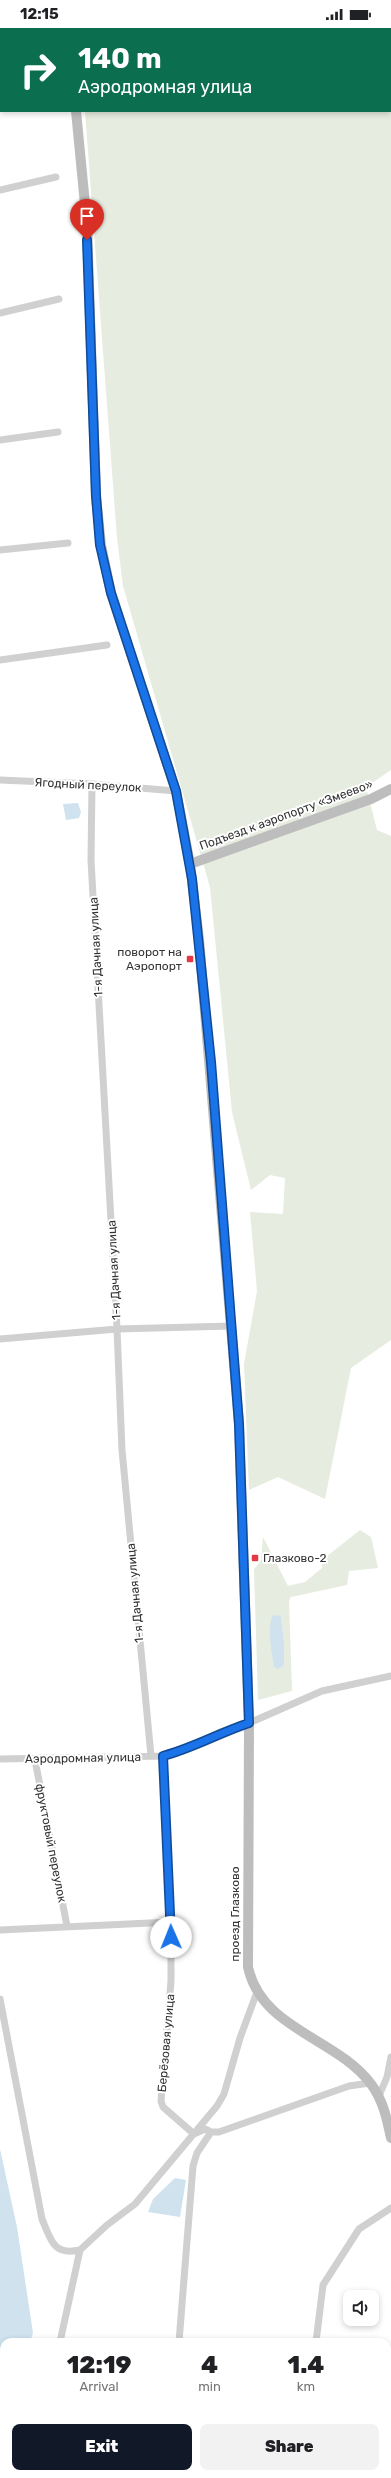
<!DOCTYPE html>
<html lang="en">
<head>
<meta charset="utf-8">
<style>
  :root { --surface:#fff; --page:#f2f2f2; --text:#202124; --muted:#757577; --accent:#111827 }
  body { margin:0; font-family:Rubik,sans-serif; background:var(--page); color:var(--text); height:100vh; display:flex; flex-direction:column; font-size:15px; white-space:nowrap }
  * { box-sizing:border-box; margin:0 }
  p { font-size:13px; color:var(--muted) }
  .icon { flex:none; width:22px; height:22px; fill:none; stroke:currentColor; stroke-width:2; stroke-linecap:round; stroke-linejoin:round }
  .map { position:relative; flex:1; overflow:hidden }
  .panel { position:absolute; left:0px; top:2310px; width:391px; height:140px; display:flex; flex-direction:column; background:var(--surface); border-radius:12px 12px 0 0; box-shadow:0 2px 6px #0003 }
  .panel>* { flex:none }
  .banner { position:absolute; left:0px; top:0px; width:391px; height:84px; box-shadow:0 2px 6px #0003; background:#0b6e4f; color:#fff; overflow:hidden }
  .controls { position:absolute; left:343px; top:2262px; display:grid; gap:8px }
  .controls a { display:grid; place-items:center; width:36px; height:36px; border-radius:8px; background:var(--surface); box-shadow:0 2px 6px #0003; font-size:20px }
  .pin { position:absolute; display:grid; place-items:center; width:34px; height:34px; color:#fff; margin:-41px -17px; border-radius:50% 50% 50% 0; rotate:-45deg; box-shadow:0 0 4px #0007 }
  .pin .icon { rotate:45deg }
  .me { position:absolute; width:44px; margin:-22px; rotate:359deg; stroke-linejoin:round; filter:drop-shadow(0 0 3px #0008) }
  .turn { display:flex; align-items:center; gap:14px; height:84px; padding:0 12px; font-size:18px }
  .turn .icon { width:52px; height:52px; stroke-width:2.5 }
  .turn b { display:block; font-size:28px; line-height:34px }
  .eta { display:flex; justify-content:space-evenly; align-items:center; height:68px; text-align:center }
  .eta b { font-size:24px; font-weight:800; line-height:28px }
  .primary-button { display:flex; gap:8px; margin-top:auto; padding:8px 12px }
  .primary-button a { flex:1; height:46px; border-radius:8px; background:var(--accent); color:#fff; font-size:16px; font-weight:800; line-height:46px; text-align:center }
  .primary-button a+a { background:var(--page); color:var(--text) }
  .status { display:flex; justify-content:space-between; align-items:center; height:28px; padding:0 20px; background:var(--surface); direction:ltr }
  .status svg { height:11px; fill:currentColor }
  .map>svg:first-child { display:block }
  .green { fill:#e6ecdf; fill-rule:evenodd }
  .water { fill:#cfe2ee }
  .lines { fill:none; stroke-linecap:round; stroke-linejoin:round }
  .street { stroke:#d0d0d0; stroke-width:7 }
  .secondary { stroke:#bdbdbd; stroke-width:10 }
  .route-casing { stroke:#114b97; stroke-width:10 }
  .route { stroke:#1a73e8; stroke-width:7 }
  .poi-dot { fill:#e63946; stroke:#fff; stroke-width:1.5 }
  .labels { text-anchor:middle; dominant-baseline:central; stroke-width:4; stroke-linejoin:round; paint-order:stroke }
  .street-label { font-size:12px; fill:#333; stroke:#fff }
  .poi-label { font-size:12px; fill:#333; stroke:#fff; text-anchor:end }
</style>
</head>
<body>
<div class="status"><b>12:15</b><svg viewBox="0 0 49 12"><path d="M0 12V9h3v3zM5 12V6h3v6zM10 12V3h3v9zM15 12V0h3v12zM26 1h20v11H26zM47 4h2v5h-2z"/></svg></div>
<div class="map">
<svg width="391" height="2450" viewBox="0 0 391 2450">
  <rect width="100%" height="100%" fill="#fff"/>
  <path class="green" d="M69,0H391V742L366,759L377,802L391,808V1312L351,1340L325,1471L278,1449L249,1462L244,1336L257,1263L250,1184L283,1186L285,1150L270,1147L251,1162L232,1084L210,859L123,558L117,510L85,83H390V1Z
    M360,1502L371,1509L378,1540L349,1543L347,1557L291,1569L289,1573L292,1663L258,1672L254,1541L261,1533L263,1509L288,1558L305,1554L322,1540V1532ZM281,1588L284,1614L274,1639L271,1592Z"/>
  <path class="water" d="M78,775L81,784L79,790L66,792L63,776Z
    M273,1587L281,1588L284,1614V1637L278,1641L274,1639C272,1624 266,1600 273,1587Z
    M0,2121L17,2199L33,2305L30,2314H4V2419L0,2443Z
    M175,2150L186,2152L180,2189L148,2184L153,2171Z"/>
  <g class="lines">
    <path class="street" d="M0,59H1
      M0,162L56,149
      M0,285L59,271
      M0,412L58,404
      M0,522L68,515
      M0,632L107,617
      M0,752L92,756L176,763
      M92,756L91,832L117,1301L122,1422L151,1728
      M0,1311L117,1301L232,1298
      M163,1728L171,1894
      M0,1731L163,1728L185,1722L220,1704L249,1695L322,1663L391,1648
      M35,1732L67,1898
      M0,1902L171,1894V1953L161,2073L163,2079L194,2106L205,2101L211,2104L197,2125L193,2138L179,2314
      M0,1971L42,2191C51,2212 53,2228 80,2222
      M379,2068L387,2049L391,2029
      M211,2104H219L349,2058L370,2055
      M60,2314L80,2222L107,2197L135,2176L217,2078L224,2066L240,2010L257,1964
      M316,2314L323,2257L359,2201L391,2180
      M22,2450L23,2446
      M168,2450L169,2446"/>
    <path class="secondary" d="M58,0L59,1
      M76,83L87,197L96,468L101,517L111,565L176,763L190,836L199,911L239,1396L249,1695L248,1939C261,2001 337,2010 371,2056C383,2072 387,2091 391,2110
      M190,836L371,771L391,761"/>
  </g>
  <g class="lines">
    <defs>
      <path id="route" d="M87,212L96,468L100,517L111,565L176,763L192,851L211,1034L239,1396L249,1695C219,1705 193,1720 163,1728L171,1909"/>
    </defs>
    <use href="#route" class="route-casing"/>
    <use href="#route" class="route"/>
  </g>
  <g class="poi-dot">
    <rect x="186" y="927" width="8" height="8" rx="2"/>
    <rect x="251" y="1526" width="8" height="8" rx="2"/>
  </g>
  <g class="labels">
    <g class="street-label">
      <text transform="translate(88 757) rotate(3)">Ягодный переулок</text>
      <text transform="translate(286 787) rotate(-20)">Подъезд к аэропорту «Змеево»</text>
      <text transform="translate(96 919) rotate(-93)">1-я Дачная улица</text>
      <text transform="translate(114 1242) rotate(-93)">1-я Дачная улица</text>
      <text transform="translate(135 1565) rotate(-95)">1-я Дачная улица</text>
      <text transform="translate(83 1730) rotate(-1)">Аэродромная улица</text>
      <text transform="translate(51 1815) rotate(79)">фруктовый переулок</text>
      <text transform="translate(235 1886) rotate(-90)">проезд Глазково</text>
      <text transform="translate(166 2015) rotate(-85)">Берёзовая улица</text>
    </g>
    <g class="poi-label">
      <text x="182" y="924">поворот на<tspan x="182" dy="14">Аэропорт</tspan></text>
      <text x="263" y="1530" text-anchor="start">Глазково-2</text>
    </g>
  </g>
</svg>
<div class="controls">
<a><svg class="icon" aria-label="sound" viewBox="0 0 24 24"><path d="M4 9h4l5-4v14l-5-4H4zM17 9q2 3 0 6"/></svg></a>
</div>
<div class="pin" style="left:87px;top:212px;background:#d93025"><svg class="icon" aria-label="arrive" viewBox="0 0 24 24"><path d="M6 21V4h12l-3 4 3 4H6"/></svg></div>
<svg class="me" style="left:171px;top:1909px" viewBox="-20 -20 40 40"><circle r="19" fill="#fff"/><path d="M0-13L10 11 0 6-10 11z" fill="#1a73e8"/></svg>
<div class="banner">
<div class="turn"><svg class="icon" aria-label="right" viewBox="0 0 24 24"><path d="M7 20v-9h11M14 6l5 5-5 5"/></svg><div><b>140 m</b>Аэродромная улица</div></div>
</div>
<section class="panel">
<div class="eta">
<div><b>12:19</b><p>Arrival</p></div>
<div><b>4</b><p>min</p></div>
<div><b>1.4</b><p>km</p></div>
</div>
<div class="primary-button"><a>Exit</a><a>Share</a></div>
</section>
</div>
</body>
</html>
